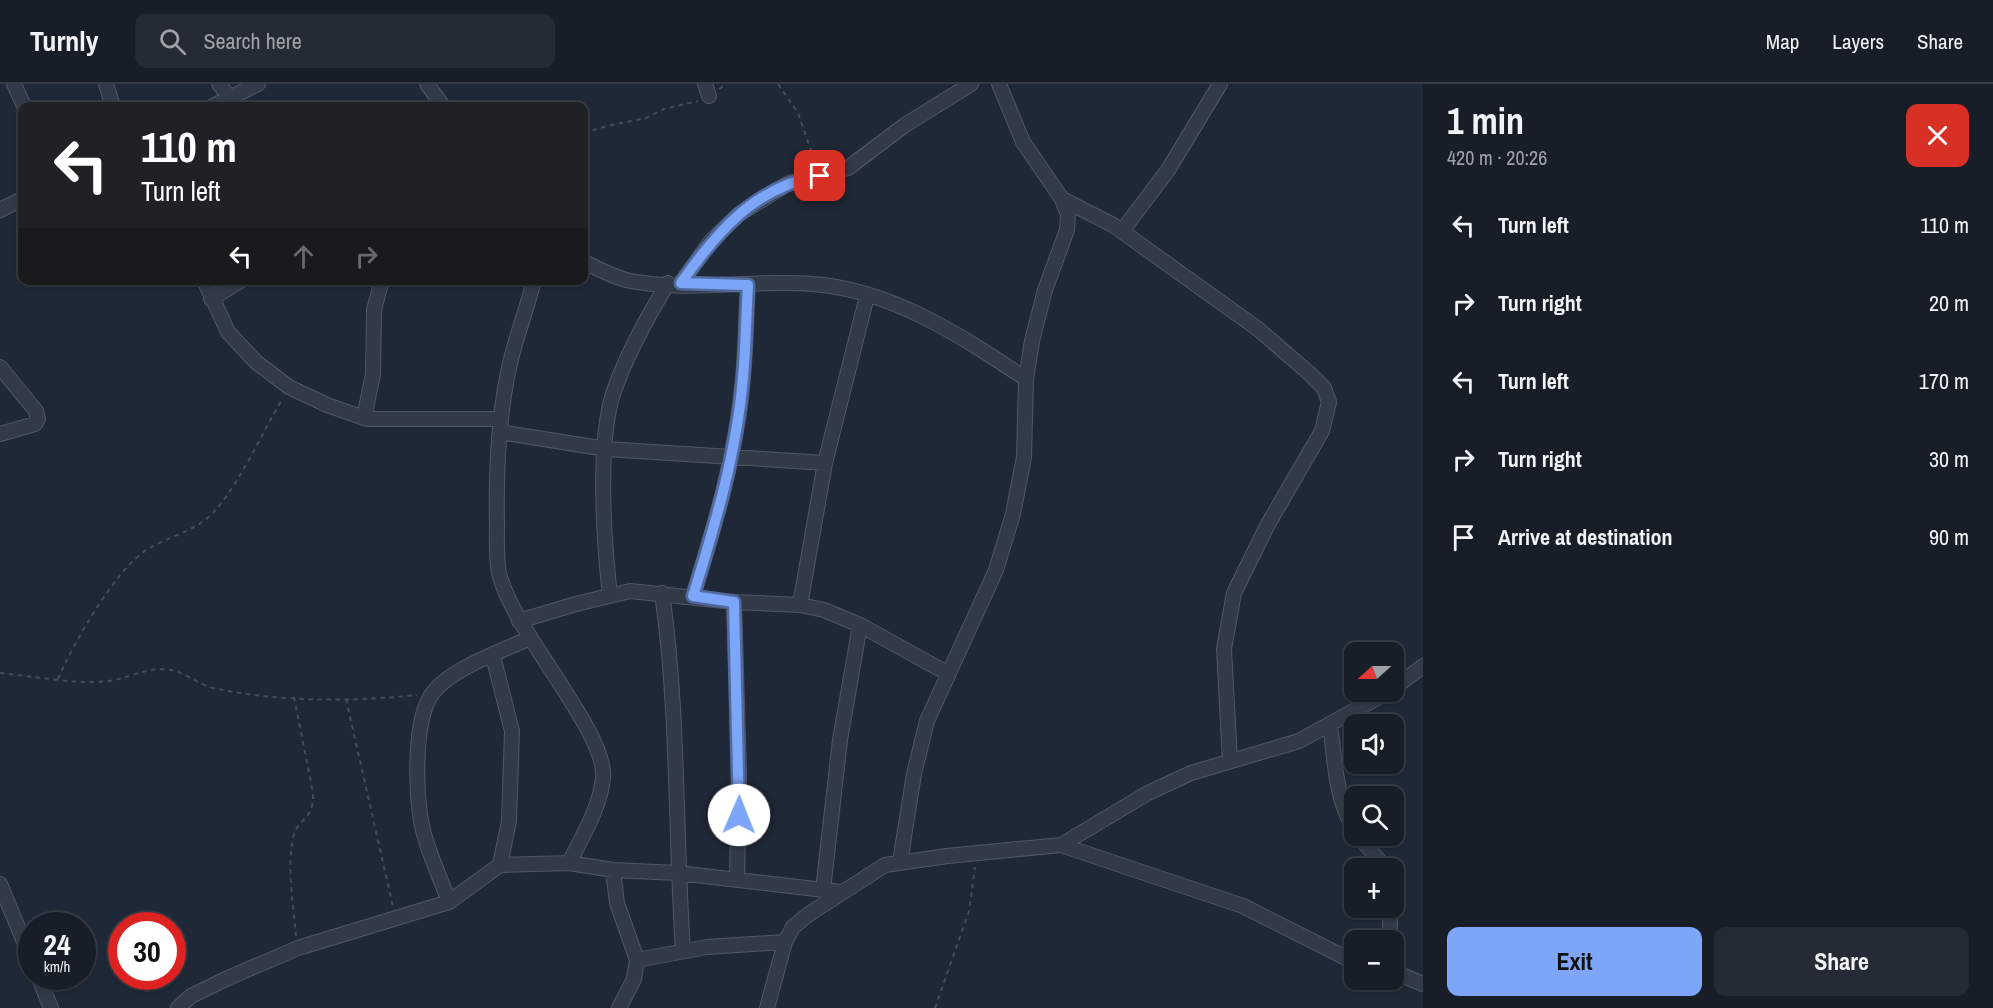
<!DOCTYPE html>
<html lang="en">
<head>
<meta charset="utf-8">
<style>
  :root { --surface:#171e28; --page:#242b34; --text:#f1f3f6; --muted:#9ea2a8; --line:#363c45; --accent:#7da5f8 }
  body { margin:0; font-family:"Archivo Narrow",sans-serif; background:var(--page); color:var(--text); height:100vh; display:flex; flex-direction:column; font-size:22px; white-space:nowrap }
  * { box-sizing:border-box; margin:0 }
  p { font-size:20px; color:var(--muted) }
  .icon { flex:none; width:33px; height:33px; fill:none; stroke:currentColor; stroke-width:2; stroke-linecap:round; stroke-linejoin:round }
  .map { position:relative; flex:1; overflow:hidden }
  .side { display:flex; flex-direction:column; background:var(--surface); width:570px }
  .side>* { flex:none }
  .guide { position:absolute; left:18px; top:18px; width:570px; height:183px; border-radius:12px; box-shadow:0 2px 4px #0004,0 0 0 2px var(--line); background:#202124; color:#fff; overflow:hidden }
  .needle { width:39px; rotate:249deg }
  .fabs { position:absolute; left:1344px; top:558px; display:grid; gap:12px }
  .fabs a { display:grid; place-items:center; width:60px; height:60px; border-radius:12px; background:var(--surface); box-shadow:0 2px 4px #0004,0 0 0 2px var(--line); font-size:30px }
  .speed { position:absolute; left:18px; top:828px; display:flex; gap:12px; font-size:30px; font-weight:700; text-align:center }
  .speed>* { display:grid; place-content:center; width:78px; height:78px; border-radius:50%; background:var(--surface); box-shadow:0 2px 4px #0004,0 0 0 2px var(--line); line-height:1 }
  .speed small { font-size:15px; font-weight:400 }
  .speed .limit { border:9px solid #d22; background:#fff; color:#111 }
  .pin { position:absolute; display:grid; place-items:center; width:51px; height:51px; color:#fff; margin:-26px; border-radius:12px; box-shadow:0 3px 9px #0006 }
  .me { position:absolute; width:66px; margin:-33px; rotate:1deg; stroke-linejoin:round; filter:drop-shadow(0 0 4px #0008) }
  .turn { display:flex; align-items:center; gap:21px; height:126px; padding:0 24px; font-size:27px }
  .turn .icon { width:78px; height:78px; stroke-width:2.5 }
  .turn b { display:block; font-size:42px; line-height:51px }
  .lanes { display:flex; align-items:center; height:57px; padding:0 24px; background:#0003; justify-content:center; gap:30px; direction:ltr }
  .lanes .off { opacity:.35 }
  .round { display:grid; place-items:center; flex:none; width:63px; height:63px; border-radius:12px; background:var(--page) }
  .summary { display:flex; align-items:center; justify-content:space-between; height:102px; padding:0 24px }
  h1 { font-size:36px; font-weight:700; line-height:45px }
  .cta { display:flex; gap:12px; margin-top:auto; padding:12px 24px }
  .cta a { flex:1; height:69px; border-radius:12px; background:var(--accent); color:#111; font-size:24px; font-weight:700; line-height:69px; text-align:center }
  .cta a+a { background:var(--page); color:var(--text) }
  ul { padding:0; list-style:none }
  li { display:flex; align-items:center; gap:18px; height:78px; padding:0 24px }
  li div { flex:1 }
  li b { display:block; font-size:22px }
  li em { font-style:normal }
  header { display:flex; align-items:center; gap:36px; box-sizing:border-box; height:84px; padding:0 30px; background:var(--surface); border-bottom:2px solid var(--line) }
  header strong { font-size:28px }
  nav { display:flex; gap:33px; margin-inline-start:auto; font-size:21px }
  .search { width:420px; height:54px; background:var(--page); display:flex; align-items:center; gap:15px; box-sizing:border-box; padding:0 21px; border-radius:12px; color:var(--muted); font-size:22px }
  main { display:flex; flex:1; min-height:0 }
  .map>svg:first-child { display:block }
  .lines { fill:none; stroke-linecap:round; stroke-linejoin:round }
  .street-casing { stroke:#505765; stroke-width:16 }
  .path { stroke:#3f5155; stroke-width:2; stroke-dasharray:4.5 4.5; stroke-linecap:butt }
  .street { stroke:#333a47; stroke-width:14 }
  .route-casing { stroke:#516ba1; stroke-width:15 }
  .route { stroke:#7da5f8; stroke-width:10 }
</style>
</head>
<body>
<header>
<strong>Turnly</strong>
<div class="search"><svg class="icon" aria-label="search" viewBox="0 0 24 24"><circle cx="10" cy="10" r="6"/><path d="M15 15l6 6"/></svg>Search here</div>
<nav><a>Map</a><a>Layers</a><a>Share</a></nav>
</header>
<main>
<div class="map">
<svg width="1423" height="924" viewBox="0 0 1423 924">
  <rect width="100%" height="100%" fill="#1f2836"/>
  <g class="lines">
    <defs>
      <path id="street" d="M14,0L24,22
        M106,0L113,22
        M219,0L230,14
        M427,0L443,22
        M705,0L709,12
        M213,22L258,0
        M1062,115L1113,141L1258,245L1309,289L1324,304L1329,318L1322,347L1267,442L1234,509L1224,565L1230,677
        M0,126L22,115
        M1122,147L1168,86L1220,0
        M584,178C596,184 612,192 626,196C684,209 753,195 812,200C891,205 963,253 1026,295
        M204,196L228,248L256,278L289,303L327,321L367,335H501
        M534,196C527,226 515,254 509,284C498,334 496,388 497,439C497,455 496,473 499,489C512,546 608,649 603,694C600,724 582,753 569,779
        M681,199L711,157L739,130L789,99L848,84L905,41L971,0
        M211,215L242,196
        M0,283L36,327L38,335L35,340L0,350
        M364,334L373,290L374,226L382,196
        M500,348L606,365L825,379
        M662,509C679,628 675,748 683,867
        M610,512C604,459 597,361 613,310C626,271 646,235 668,199
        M693,512C715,441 737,368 743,293C746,262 746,231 748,201
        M734,518L739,689L737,796
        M800,521L825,379L867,212
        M519,537L576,520L630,507L734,518L800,521L824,526L860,541L947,589
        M493,572L512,647L509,737L500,781
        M1394,604L1423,582
        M1330,641C1335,675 1335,714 1354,745
        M1359,752L1385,784
        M1061,761L1243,822L1354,878
        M900,778L914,690L927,637L996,486L1013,430L1024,373L1026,295L1032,257L1045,206L1067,146L1068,131L1062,115L1023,58L999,0
        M613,786L617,819L637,876L634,895L619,924
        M0,800L32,877
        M823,806L840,656L860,541
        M449,818C439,790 424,760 420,731C416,701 414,635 432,610C449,585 503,567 530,554
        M1389,856L1391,824
        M637,876L707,863L785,858
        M1394,888L1423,900
        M38,892L51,924
        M178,924L191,912L228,894L298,864L449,818L500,781L569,779L613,786L678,789L841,808
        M767,924L785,858L793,843L809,830L885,781L947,772L1061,761L1148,709L1191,689L1299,657L1388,608"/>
    </defs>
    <use href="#street" class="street-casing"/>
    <path class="path" d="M778,0L798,29L815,78
      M719,5L726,0
      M584,49L607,42L646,34L664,25L698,17
      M0,589C33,592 76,601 109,597C131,594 147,582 171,586C186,589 198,600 213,604C278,618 351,618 417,611
      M58,595C73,560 116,484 148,465C166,454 188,449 205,436C234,413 262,348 283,314
      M294,613L313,709C314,738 297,733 293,754C287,786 293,820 296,852
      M346,615L393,823
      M935,924L969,827L975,783"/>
    <use href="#street" class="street"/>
  </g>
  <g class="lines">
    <defs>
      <path id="route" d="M739,731L734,518L693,512C715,441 737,368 743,293C746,262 746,231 748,201L681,199C716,149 755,102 820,92"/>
    </defs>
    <use href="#route" class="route-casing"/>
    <use href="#route" class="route"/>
  </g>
</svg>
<div class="fabs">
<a><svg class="needle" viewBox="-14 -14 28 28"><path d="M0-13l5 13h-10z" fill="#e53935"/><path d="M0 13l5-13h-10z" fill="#9ea2a8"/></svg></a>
<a><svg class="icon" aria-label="sound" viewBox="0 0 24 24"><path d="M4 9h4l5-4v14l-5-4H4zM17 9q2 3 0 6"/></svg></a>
<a><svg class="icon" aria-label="search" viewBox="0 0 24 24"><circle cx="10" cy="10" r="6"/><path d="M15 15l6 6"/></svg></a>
<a>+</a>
<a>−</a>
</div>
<div class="speed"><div>24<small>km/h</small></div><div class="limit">30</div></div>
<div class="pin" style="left:820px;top:92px;background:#d93025"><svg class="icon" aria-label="arrive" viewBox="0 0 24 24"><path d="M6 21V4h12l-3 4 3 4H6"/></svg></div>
<svg class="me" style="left:739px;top:731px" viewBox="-20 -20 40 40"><circle r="19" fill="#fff"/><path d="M0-13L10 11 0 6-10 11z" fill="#7da5f8"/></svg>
<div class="guide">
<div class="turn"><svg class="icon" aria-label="left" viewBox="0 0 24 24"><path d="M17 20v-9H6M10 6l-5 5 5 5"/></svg><div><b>110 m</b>Turn left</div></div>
<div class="lanes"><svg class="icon" aria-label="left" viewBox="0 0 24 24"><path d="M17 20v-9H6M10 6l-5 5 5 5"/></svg><svg class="icon off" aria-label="ahead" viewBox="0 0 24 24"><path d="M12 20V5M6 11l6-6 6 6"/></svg><svg class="icon off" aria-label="right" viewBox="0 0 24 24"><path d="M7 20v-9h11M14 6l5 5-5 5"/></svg></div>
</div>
</div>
<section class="side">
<div class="summary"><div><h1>1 min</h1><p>420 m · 20:26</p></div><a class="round" style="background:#d93025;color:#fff"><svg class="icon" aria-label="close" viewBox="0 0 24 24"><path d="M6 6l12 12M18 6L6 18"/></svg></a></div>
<ul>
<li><svg class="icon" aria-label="left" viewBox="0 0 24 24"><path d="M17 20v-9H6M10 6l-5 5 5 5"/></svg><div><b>Turn left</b></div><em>110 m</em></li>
<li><svg class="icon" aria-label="right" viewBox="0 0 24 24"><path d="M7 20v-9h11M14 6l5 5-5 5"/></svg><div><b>Turn right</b></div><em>20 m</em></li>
<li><svg class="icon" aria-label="left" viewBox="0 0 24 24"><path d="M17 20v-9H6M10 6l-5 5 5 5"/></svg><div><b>Turn left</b></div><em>170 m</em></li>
<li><svg class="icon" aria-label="right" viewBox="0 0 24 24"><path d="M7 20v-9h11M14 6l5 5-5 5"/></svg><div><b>Turn right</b></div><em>30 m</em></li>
<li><svg class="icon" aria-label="arrive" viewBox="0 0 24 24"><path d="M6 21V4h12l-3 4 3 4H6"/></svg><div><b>Arrive at destination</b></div><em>90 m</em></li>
</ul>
<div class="cta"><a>Exit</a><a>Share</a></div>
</section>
</main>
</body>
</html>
